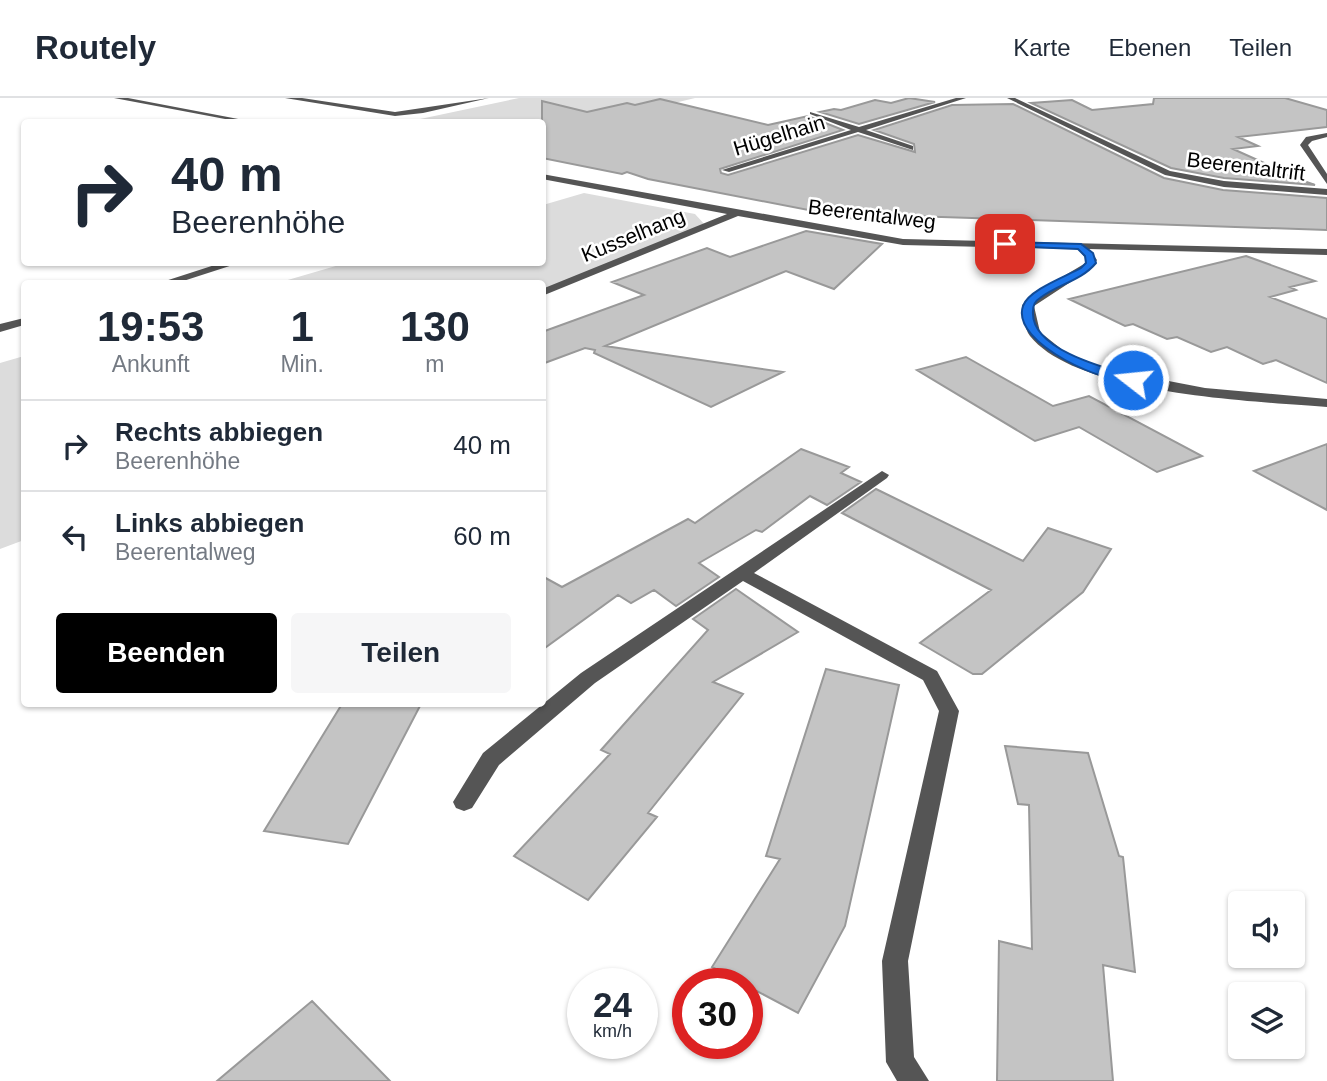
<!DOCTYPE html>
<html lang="de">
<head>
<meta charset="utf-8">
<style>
  :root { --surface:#fff; --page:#f6f6f7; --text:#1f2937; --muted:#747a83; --line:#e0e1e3; --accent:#000 }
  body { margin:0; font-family:Helvetica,sans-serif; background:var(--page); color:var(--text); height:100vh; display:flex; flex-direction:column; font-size:26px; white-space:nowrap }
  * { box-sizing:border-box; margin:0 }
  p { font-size:23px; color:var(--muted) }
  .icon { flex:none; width:38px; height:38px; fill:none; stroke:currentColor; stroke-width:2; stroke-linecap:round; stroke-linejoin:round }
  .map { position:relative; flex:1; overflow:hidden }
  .drawer { position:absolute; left:21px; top:182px; width:525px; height:427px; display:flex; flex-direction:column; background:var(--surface); border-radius:7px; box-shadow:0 2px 5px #0004 }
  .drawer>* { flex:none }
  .hud { position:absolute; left:21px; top:21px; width:525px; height:147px; border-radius:7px; box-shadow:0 2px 5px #0004; background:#fff; color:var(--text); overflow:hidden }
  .fabs { position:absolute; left:1228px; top:793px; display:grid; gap:14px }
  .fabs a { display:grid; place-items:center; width:77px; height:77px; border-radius:7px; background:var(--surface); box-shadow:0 2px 5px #0004; font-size:35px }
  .speed { position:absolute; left:567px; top:870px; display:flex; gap:14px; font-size:35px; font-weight:700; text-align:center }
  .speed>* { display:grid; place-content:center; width:91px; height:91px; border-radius:50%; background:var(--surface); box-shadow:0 2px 5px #0004; line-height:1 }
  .speed small { font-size:18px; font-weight:400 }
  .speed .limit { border:10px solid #d22; background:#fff; color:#111 }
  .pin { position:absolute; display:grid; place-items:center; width:60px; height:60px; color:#fff; margin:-30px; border-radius:14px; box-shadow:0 4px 10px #0006 }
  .me { position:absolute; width:77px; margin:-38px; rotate:286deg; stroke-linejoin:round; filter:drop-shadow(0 0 5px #0008) }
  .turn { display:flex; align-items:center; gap:24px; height:147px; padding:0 35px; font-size:32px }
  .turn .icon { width:91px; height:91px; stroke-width:2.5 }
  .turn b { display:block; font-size:49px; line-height:60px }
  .eta { display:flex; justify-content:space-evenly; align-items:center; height:119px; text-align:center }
  .eta b { font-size:42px; font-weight:800; line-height:49px }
  .action { display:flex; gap:14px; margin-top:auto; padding:14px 35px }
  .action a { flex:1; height:80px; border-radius:7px; background:var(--accent); color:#fff; font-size:28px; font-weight:800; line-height:80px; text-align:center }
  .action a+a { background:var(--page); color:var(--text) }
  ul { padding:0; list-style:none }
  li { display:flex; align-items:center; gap:21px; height:91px; padding:0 35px; border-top:2px solid var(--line) }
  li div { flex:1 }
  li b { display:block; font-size:26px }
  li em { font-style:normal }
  header { display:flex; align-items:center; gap:42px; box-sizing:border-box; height:98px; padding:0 35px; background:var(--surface); border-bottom:2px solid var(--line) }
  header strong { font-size:33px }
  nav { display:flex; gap:38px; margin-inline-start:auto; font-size:24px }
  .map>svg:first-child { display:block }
  .green { fill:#dcdcdc }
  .building { fill:#c4c4c4; stroke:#999; stroke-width:2 }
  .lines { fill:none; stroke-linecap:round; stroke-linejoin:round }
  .minor { fill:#555; fill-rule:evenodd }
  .route { fill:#1a73e8; stroke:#114b97; stroke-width:2 }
  .labels { text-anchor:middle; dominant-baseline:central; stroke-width:5; stroke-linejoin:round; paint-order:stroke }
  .far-street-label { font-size:21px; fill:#000; stroke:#fff }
</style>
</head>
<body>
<header>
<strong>Routely</strong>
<nav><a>Karte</a><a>Ebenen</a><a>Teilen</a></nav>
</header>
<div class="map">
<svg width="1327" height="983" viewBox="0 0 1327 983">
  <rect width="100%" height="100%" fill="#fff"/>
  <path class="green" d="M519,0H695L543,37L542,24H406Z
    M584,95L695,116L706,128L543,196L542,186H274L346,165L542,164L543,107Z
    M24,258V442L0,451V265Z"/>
  <path class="building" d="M909,0L935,4L859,26L820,14L834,11L841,12L875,2L891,5Z
    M1154,0H1285L1327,12V29L1238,39L1258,48L1233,51L1262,64L1254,65L1315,87L1224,80L1171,70L1031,5L1072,2L1092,12L1153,6Z
    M660,1L768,27L808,18L843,32L720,71L721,75L728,77L858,37L915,54L914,46L874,32L952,7L1013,6L1164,80L1223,92L1327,100V132L911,118L906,123L860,122L648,81L627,74L622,76L542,60V3L587,14L627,5L635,7Z
    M806,133L882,146L834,191L786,173L605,248L783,274L711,309L594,255L595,252L585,250L542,266V234L644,197L612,184L707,150L730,159Z
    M1246,158L1315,183L1290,189L1296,192L1270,199L1327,221V285L1276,262L1263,266L1227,249L1211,254L1177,239L1167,241L1133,226L1125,228L1069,201Z
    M966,259L1053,308L1089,298L1202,358L1157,374L1079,329L1035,343L917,272Z
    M1327,346V412L1254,373Z
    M801,351L849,369L841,375L861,384L827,407L810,398L762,434L756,432L699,465L719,479L676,508L654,492L631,505L618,497L542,552V478L562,489L688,421L695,425Z
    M876,391L1023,463L1048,430L1111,451L1083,494L982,576H973L920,545L991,492L842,415Z
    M736,491L798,534L713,584L743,596L648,715L657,719L588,802L514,758L610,656L601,652L708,532L693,521Z
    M826,571L899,587L845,828L798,915L712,869L780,761L766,758Z
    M342,606H421L348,746L264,733Z
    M1005,648L1088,655L1119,758L1123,759L1135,874L1103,867L1113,983H997L999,843L1032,851L1029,707L1018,706Z
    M312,903L390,983H217Z"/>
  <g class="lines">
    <path class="minor" d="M114,0H128L254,24H241Z
      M285,0H302L395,14L489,0L423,15L395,18Z
      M956,0H966L866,32L913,48V52L858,34L729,74L722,72L851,32L810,16V14L859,29Z
      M1007,0H1015L1170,73L1224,83L1327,91V97L1224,89L1165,77Z
      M1327,35V39L1312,43L1308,47L1327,76V86L1300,47L1306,39Z
      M542,76L903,141L1327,151V157L1089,151L1097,162L1092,170L1034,208L1040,234L1065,254L1106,271L1205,290L1327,301V309C1254,303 1077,297 1030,238C1024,231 1024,216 1022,207L1040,192L1084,166L1087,162L1078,151L903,147L738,118L542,198V191L727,116L542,81Z
      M224,164H242L174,186H156Z
      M24,220V227L0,234V226Z
      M882,373L889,377L887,380L754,475L937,573L959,613L908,863L914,959L929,983H897L886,964L882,863L939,613L923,582L743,483L595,585L499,667L472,710L464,713L456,710L453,704L483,655L581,575Z"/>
  </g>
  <path class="route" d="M1005,144L1081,146L1093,155L1096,165C1081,183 1058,186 1040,200C1035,203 1033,207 1033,213C1030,252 1108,271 1137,279V284C1109,288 1010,246 1023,208C1028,192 1067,178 1081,170L1086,165L1085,158L1078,151L1001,148L1000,146Z"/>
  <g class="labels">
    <g class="far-street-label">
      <text transform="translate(779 37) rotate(-17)">Hügelhain</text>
      <text transform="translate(1246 68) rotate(7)">Beerentaltrift</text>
      <text transform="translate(872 116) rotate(7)">Beerentalweg</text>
      <text transform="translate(633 137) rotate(-22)">Kusselhang</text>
    </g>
  </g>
</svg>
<div class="fabs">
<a><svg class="icon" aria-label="sound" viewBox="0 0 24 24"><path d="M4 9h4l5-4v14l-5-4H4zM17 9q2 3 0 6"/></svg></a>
<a><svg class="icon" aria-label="layers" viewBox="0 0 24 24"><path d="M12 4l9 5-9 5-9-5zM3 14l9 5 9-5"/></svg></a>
</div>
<div class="speed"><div>24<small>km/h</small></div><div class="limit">30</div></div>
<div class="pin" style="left:1005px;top:146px;background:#d93025"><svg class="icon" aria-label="arrive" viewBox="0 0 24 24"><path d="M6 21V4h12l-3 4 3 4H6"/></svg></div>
<svg class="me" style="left:1133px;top:282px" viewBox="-20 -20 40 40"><circle r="17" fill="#1a73e8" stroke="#fff" stroke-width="3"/><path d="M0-11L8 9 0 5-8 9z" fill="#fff"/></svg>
<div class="hud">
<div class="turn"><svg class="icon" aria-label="right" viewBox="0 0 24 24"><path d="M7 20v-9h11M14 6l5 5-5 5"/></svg><div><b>40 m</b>Beerenhöhe</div></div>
</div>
<section class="drawer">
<div class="eta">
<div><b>19:53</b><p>Ankunft</p></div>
<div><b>1</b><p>Min.</p></div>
<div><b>130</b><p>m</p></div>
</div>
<ul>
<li><svg class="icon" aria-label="right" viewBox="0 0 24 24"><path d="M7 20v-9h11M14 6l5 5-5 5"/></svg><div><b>Rechts abbiegen</b><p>Beerenhöhe</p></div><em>40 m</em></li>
<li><svg class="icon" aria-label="left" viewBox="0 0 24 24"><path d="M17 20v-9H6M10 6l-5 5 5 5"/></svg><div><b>Links abbiegen</b><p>Beerentalweg</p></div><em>60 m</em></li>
</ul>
<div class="action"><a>Beenden</a><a>Teilen</a></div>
</section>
</div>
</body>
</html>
